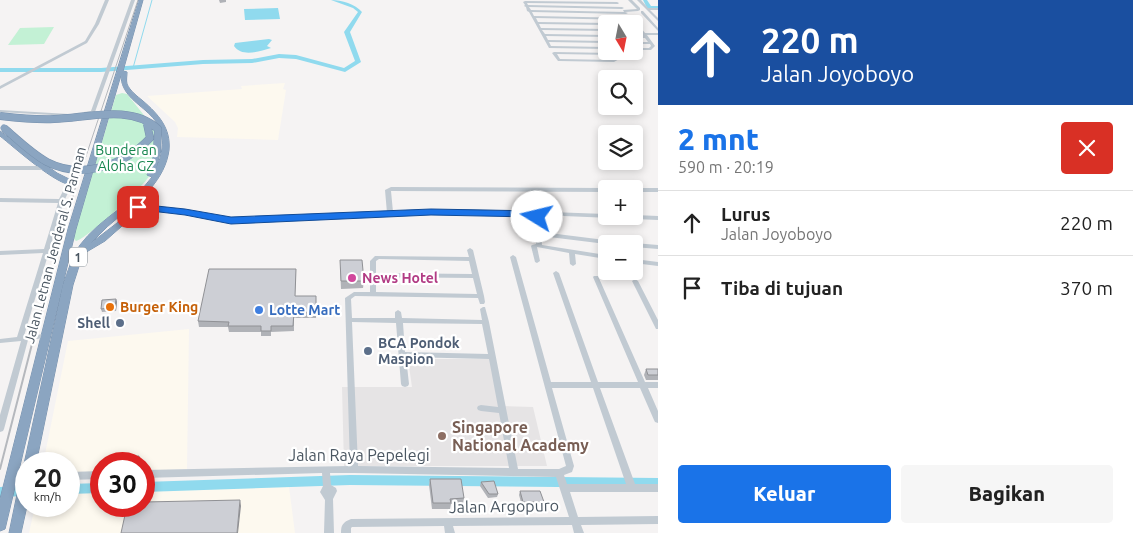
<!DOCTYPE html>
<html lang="id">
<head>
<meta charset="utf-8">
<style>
  :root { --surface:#fff; --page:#f6f6f6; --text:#222; --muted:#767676; --line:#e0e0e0; --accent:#1a73e8 }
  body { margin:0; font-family:Ubuntu,sans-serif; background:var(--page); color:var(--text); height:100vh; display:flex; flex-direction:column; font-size:19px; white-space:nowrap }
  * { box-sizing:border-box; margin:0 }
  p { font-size:16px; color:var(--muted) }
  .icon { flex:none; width:28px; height:28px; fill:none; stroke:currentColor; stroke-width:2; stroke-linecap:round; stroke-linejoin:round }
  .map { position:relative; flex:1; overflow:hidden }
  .sheet { display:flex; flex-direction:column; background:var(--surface); width:475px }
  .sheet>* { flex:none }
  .banner { background:#1a4fa0; color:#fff; overflow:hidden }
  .needle { width:32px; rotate:170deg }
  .controls { position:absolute; left:598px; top:15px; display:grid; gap:10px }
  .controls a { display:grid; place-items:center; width:45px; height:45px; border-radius:5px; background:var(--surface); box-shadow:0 2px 8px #0003; font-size:25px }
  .speed { position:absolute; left:15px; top:452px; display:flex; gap:10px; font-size:25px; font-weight:700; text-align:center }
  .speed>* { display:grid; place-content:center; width:65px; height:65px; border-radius:50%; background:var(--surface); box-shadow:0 2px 8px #0003; line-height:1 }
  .speed small { font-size:12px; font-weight:400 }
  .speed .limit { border:8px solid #d22; background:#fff; color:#111 }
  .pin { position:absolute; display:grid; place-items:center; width:42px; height:42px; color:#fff; margin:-21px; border-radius:10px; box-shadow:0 2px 8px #0006 }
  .me { position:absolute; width:55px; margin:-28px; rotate:279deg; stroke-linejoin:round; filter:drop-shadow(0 0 4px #0008) }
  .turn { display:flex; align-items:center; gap:18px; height:105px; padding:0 20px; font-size:22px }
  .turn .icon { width:65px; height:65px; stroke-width:2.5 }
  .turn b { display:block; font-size:35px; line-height:42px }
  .round { display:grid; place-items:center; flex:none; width:52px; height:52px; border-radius:5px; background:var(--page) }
  .head { display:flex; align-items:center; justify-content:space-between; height:85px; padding:0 20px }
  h1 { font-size:30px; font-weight:800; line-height:38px; color:var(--accent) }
  .primary-button { display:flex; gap:10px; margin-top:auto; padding:10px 20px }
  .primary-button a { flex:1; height:58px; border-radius:5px; background:var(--accent); color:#fff; font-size:20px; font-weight:800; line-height:58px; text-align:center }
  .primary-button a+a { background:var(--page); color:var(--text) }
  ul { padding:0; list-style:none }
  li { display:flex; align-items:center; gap:15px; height:65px; padding:0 20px; border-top:1px solid var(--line) }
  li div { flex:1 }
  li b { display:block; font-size:19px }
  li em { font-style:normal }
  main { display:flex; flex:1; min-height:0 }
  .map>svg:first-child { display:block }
  .commercial { fill:#fdf9ef }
  .education { fill:#e6e4e5 }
  .green { fill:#c3f1d5 }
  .water { fill:#90daee }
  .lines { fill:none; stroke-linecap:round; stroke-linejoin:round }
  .stream { stroke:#90daee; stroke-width:1 }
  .river { fill:#90daee; fill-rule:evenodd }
  .highway-casing { stroke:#7690ad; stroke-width:1 }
  .minor { fill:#c1cad2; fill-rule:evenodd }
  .highway { fill:#8ba5c1; fill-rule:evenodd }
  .rail-far1 { stroke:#b5b8bd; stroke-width:1 }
  .rail { stroke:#b5b8bd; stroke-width:2 }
  .highway-bridge-casing { stroke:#7690ad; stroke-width:8; stroke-linecap:butt }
  .highway-bridge { stroke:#8ba5c1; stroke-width:7 }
  .wall { fill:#b0b2b7 }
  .shaded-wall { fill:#909195 }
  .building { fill:#cdcfd5; stroke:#909195 }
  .route { fill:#1a73e8; stroke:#114b97 }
  .hotel-dot { fill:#d1479c; stroke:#fff; stroke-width:2 }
  .food-dot { fill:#e8710a; stroke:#fff; stroke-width:2 }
  .shop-dot { fill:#3f7fe0; stroke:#fff; stroke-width:2 }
  .service-dot { fill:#5c6f8a; stroke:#fff; stroke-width:2 }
  .education-dot { fill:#8d6e63; stroke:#fff; stroke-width:2 }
  .labels { text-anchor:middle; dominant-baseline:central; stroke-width:4.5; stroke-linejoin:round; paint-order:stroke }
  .shield { fill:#fff; stroke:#808990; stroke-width:1 }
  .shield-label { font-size:12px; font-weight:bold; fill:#4a5661 }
  .park-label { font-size:14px; fill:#17864f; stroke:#fff }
  .street-label { font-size:14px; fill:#4a5661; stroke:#fff }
  .hotel-label { font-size:14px; font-weight:bold; fill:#b23c85; stroke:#fff; text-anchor:start }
  .food-label { font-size:14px; font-weight:bold; fill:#c56008; stroke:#fff; text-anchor:start }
  .shop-label { font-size:14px; font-weight:bold; fill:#366cbe; stroke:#fff; text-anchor:start }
  .service-label { font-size:14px; font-weight:bold; fill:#4e5e75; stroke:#fff; text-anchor:end }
  .near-education-label { font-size:16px; font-weight:bold; fill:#785e54; stroke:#fff; text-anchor:start }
  .near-street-label { font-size:16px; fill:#4a5661; stroke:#fff }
</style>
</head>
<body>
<main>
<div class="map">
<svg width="658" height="533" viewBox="0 0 658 533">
  <rect width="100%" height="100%" fill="#f5f3f3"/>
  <path class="commercial" d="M285,83L283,89L286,90L278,140L177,137L178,128L175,122L147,96L242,89L241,86Z
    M189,329L187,469L144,471V464H101V472L69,474V464H43L68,341Z
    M289,487L295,533H29L35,506H69V493L101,492V506H144V491Z"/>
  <path class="education" d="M408,359H493L503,406L533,407L547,466H344L342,387H412Z"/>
  <path class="green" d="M54,27L44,44L8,45L20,28Z
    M122,93L127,94L155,129C158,141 156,164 150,175C144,186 87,239 76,241L73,238L116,95Z"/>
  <path class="water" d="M278,8L280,19L245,20L244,9Z
    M269,39L272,40L267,46L271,48C257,52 242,57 234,46L235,43Z"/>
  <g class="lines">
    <path class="stream" d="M133,68L152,0"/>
    <path class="river" d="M331,0C342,0 355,4 362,12L350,32L361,62L345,72L296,59L279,58L252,63L203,64L101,72H0V68H101L203,60L252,59L279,54L296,55L344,68L355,61L344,32L358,12L353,8Z
      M643,0H647L651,6H658V8H647Z
      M350,475L658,478V488L350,485L144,492V482Z
      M101,483V493L69,494V484Z
      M26,486V496L0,497V487Z"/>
    <defs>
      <path id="highway" d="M139,0H143L123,71L127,72C127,76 126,80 127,84C130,91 137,96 143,101C158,114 171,128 169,150C167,165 160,177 151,188L153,190L138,209L122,226L105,241L83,254L81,260L73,285L36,464H26V467L24,464L63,285C68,271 72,257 80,245C100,218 133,204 152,177L147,175L155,152L157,151L160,153L156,169C182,108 121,112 121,75L76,229L6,525L5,529L0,531V499L68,229ZM133,205L117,223L91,243L107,227Z
        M0,131L57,173L73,181V185C57,186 14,147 0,136Z
        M26,475L27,506L21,533H9L20,480L22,476Z"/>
    </defs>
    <use href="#highway" class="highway-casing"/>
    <path class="minor" d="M105,0H109L99,24L87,43L0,89V86L85,41L95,24Z
      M131,0H135L95,112L93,113L84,114V112L91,111Z
      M628,0H632L640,8V10L638,11L625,12L628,13L626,14L532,12L534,16L632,18V20H631L536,18L538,22L608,23L606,24V25L539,24L541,28L606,29V31L542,30L545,34L606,35V37L546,36L548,40L606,41V43L549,42L551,46L606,47V49L549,48L529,12L527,11L526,7L524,6L525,5L523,2L525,1L617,2L619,3L618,4L527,3L528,5L622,7L624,8L622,9L529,7L531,10L624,12L623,10L637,9Z
      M637,0H641L648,8H658V10H650L658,18V21Z
      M641,11H643L658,28V31L641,13Z
      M634,23H637L638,24L634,25V24H632Z
      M639,28H641L645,33H658V35H647L655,46L651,50H634V48H649L651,46L650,44H634V42H648L645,38H634V36H643L638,29Z
      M613,51H617L621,58L614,62L559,61H558L552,53L554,52L614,53ZM557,54L615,55L617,58L613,60L560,59Z
      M0,110L69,114L71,115L69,116L0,112Z
      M0,166H45L48,168L45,170H0Z
      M70,181L73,183L64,201L24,336L45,334H47L49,336L47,338H45L28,340L4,429L3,431L0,432V415L21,341L0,343V339L17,337L43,253L0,255V251L44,249L58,203L0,202V198L59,199L67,183Z
      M391,187L606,188L607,189H606V192L391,191L393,212L468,209L606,214V216H634V215L658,216V220L540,215L541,232L621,242L624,244H606L541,236L542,245L606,255V259L575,254L576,264L573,266L570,264L569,253L537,247L540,261L537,263L535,262L531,246L532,245L536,244L534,215L468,213L231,223L185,214L138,209L135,207L138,205L185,210L231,219L387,213L385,190Z
      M634,188H658V192H634V189H633Z
      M634,243L658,245V249L634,247V244H632Z
      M470,248L473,250L484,296L485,302L484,304H480L478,298L355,296L351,299L352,318H395V312L398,310L401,312L402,318L482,320L480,309L483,307H485L489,322L518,469H559L566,466L510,257L513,255L516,257L551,382H591L553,273L556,271L559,273L598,382H638L593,277L594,276H598L645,382H658V388H648L658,411V423L655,422L654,420L640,388H600L635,484H658V492H570L578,517L658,516V524L581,525L584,533H574L572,525L453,526L455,533H445L444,526L352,527L351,528V533H341C341,525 343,522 351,519L569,517L556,477L354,473H330L331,485L336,488L337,491L333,499L334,533H324L325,500L320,492L323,486L322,473L144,478V470L350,466L345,298L354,292H370V261L375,256L469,257L467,250ZM379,259L469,261L472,274L376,273V261ZM376,277L473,278L477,294L376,292ZM352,322L396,323L401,384L402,386L405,387L408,386L409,384L406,357L489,359L498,407L481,405L478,406L477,408L478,410L481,411L499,413L509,468L358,466ZM403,323L482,324L488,354L405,352ZM552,388H593L626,484H567L564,475L572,472L574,466Z
      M634,259L658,262V266L634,263Z
      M635,279L638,281L658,320V329H656L632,281Z
      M101,471V479L69,480V472Z"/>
    <use href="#highway" class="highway"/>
    <path class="rail-far1" d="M32,345L75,189L138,0"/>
    <path class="rail" d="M0,469L32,344"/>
    <defs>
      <path id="highway-bridge" d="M0,116C18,118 36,120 54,119C87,118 131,104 158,129L157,153
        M4,128C18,140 31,153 47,162C82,180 125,165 150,138L147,124"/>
    </defs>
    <use href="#highway-bridge" class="highway-bridge-casing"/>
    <use href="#highway-bridge" class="highway-bridge"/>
  </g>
  <path class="wall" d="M219,0H226V2L220,3Z
    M340,267L364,281L363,288L341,289Z
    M296,269L295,296H316V318H294V331L271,332V336H261V332H229L228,327H199L198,321Z
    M116,299L117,302L116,311L102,312L101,309Z
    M646,369H658V380H646L644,375Z
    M139,456L140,459V464H127L126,461Z
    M430,479L464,498L463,504H451L450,509H432L429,485Z
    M481,482L498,494L497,497L488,498L480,486Z
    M520,491L544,502L542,505L522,506L519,495Z"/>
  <path class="shaded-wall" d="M116,299L117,302L116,311L115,307Z
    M240,500L241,506L238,533H237Z"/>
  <path class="building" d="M340,260H362L364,281H341Z
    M209,269H296L295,296H316V312H294L293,326H271V331H261V326H228L229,322L198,321Z
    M116,299L115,307L101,309L102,300Z
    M646,369H658V375H648Z
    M139,456V461H126V457Z
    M430,479H461L464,498L450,499L451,503H433Z
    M494,481L498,494H489L481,482Z
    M520,491H540L544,502H523Z
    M240,500L237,533H121L127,506H144V502Z"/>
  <path class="route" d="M138,204L185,209L231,217L431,209L537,211L540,212L542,217L537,220L532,217L431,215L231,224L185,215L134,209V205Z"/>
  <circle class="hotel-dot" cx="352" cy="278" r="5"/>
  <circle class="food-dot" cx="110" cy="307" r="5"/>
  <circle class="shop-dot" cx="259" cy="310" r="5"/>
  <g class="service-dot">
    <circle cx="120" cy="323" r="5"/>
    <circle cx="368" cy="351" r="5"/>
  </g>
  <circle class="education-dot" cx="442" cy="436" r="5"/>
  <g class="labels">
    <rect class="shield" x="69" y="247.5" width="18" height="19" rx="4"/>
    <g class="shield-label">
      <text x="78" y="257">1</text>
    </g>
    <g class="park-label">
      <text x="126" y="150">Bunderan<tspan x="126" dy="16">Aloha GZ</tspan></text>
    </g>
    <g class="street-label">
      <text transform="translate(55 245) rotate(-75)">Jalan Letnan Jenderal S. Parman</text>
    </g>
    <g class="hotel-label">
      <text x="362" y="278">News Hotel</text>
    </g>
    <g class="food-label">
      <text x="120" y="307">Burger King</text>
    </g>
    <g class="shop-label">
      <text x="269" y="310">Lotte Mart</text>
    </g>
    <g class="service-label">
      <text x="110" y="323">Shell</text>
      <text x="378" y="343" text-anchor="start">BCA Pondok<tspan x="378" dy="16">Maspion</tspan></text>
    </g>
    <g class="near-education-label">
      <text x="452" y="427">Singapore<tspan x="452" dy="18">National Academy</tspan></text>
    </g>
    <g class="near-street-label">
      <text x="359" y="455">Jalan Raya Pepelegi</text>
      <text transform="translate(504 506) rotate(-1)">Jalan Argopuro</text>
    </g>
  </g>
</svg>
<div class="controls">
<a><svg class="needle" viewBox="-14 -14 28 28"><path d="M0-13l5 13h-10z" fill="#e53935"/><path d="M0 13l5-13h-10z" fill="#767676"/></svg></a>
<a><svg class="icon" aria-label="search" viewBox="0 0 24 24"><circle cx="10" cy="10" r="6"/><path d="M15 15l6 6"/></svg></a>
<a><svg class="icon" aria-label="layers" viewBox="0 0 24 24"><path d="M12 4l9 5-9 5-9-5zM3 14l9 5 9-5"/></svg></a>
<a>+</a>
<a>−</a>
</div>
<div class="speed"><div>20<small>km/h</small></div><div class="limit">30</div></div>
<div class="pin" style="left:138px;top:207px;background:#d93025"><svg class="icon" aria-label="arrive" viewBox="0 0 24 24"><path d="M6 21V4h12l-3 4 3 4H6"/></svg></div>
<svg class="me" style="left:537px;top:217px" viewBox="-20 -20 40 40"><circle r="19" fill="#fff"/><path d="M0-13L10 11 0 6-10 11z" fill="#1a73e8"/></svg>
</div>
<section class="sheet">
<div class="banner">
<div class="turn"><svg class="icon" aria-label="ahead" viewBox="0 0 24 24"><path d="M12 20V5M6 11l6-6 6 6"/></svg><div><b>220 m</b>Jalan Joyoboyo</div></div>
</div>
<div class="head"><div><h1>2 mnt</h1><p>590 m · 20:19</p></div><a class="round" style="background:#d93025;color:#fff"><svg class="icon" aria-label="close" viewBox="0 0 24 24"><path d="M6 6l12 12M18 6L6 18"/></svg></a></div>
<ul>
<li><svg class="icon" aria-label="ahead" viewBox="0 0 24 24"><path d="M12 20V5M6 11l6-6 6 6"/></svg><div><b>Lurus</b><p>Jalan Joyoboyo</p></div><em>220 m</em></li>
<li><svg class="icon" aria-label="arrive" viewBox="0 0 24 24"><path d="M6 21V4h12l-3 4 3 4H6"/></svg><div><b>Tiba di tujuan</b></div><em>370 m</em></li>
</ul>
<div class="primary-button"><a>Keluar</a><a>Bagikan</a></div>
</section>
</main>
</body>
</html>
